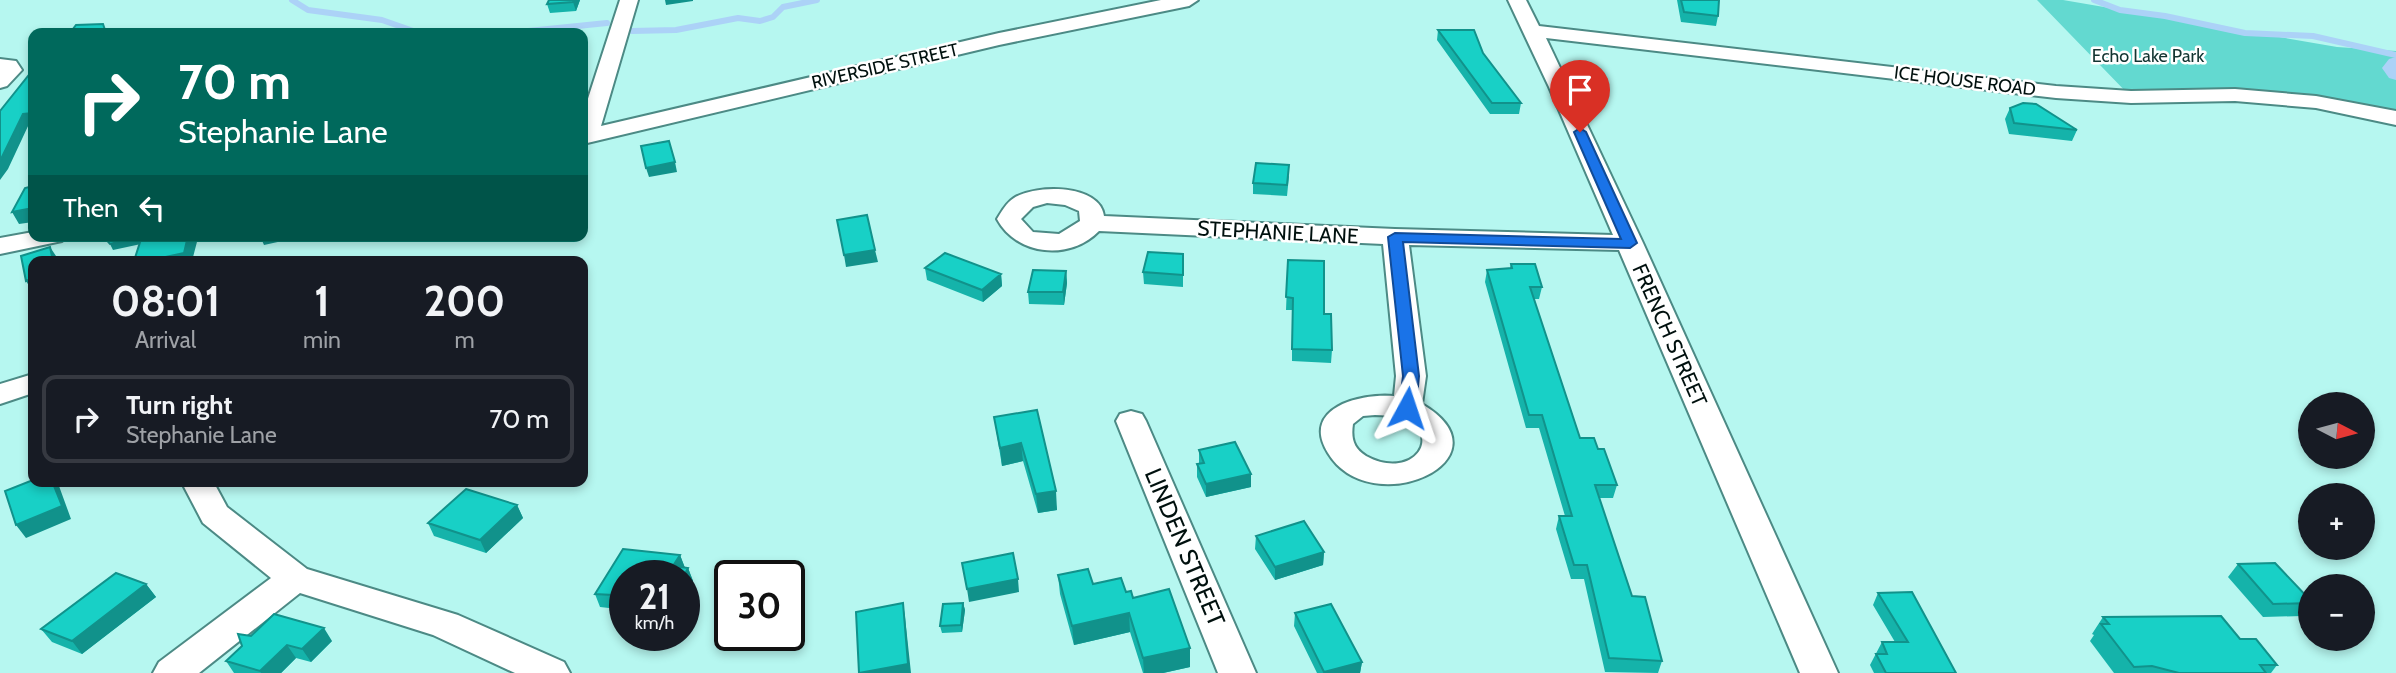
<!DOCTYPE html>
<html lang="en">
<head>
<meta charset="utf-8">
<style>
  :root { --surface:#171b24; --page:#242831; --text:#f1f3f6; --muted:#9ea1a6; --line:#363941 }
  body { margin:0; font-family:Cabin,sans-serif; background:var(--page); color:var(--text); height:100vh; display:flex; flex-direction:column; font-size:26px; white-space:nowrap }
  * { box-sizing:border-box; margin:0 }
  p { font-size:23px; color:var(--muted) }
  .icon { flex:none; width:38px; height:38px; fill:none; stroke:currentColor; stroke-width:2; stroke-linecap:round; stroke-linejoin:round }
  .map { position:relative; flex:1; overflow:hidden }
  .panel { position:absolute; left:28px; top:256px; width:560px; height:231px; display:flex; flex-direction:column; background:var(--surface); border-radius:14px; box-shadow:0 4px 10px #0003 }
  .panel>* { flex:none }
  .hud { position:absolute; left:28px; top:28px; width:560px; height:214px; border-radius:14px; box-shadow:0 4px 10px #0003; background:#00695c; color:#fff; overflow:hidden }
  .needle { width:46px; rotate:96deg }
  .buttons { position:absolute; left:2298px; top:392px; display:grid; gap:14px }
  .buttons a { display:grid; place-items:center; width:77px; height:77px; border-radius:50%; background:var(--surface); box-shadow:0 4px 10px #0003; font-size:35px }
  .speed { position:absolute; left:609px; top:560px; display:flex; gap:14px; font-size:35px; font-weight:700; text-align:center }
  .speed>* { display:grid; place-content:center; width:91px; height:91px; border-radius:50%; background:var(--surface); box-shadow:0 4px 10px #0003; line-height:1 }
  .speed small { font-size:18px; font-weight:400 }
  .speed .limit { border:4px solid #111; border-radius:10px; background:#fff; color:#111 }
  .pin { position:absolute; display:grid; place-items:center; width:60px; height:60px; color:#fff; margin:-72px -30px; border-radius:50% 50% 50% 0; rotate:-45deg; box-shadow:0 0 7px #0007 }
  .pin .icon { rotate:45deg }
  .me { position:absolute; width:77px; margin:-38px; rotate:5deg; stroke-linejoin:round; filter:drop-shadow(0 0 5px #0008) }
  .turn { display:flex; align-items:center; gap:24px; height:147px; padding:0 35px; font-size:32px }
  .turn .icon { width:91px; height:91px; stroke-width:2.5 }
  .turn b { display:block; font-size:49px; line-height:60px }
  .then { display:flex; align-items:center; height:66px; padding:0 35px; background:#0003; gap:14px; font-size:26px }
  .eta { display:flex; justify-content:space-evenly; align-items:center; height:119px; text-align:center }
  .eta b { font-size:42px; font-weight:700; line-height:49px }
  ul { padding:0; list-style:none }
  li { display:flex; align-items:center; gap:21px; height:88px; margin:0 14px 10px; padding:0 21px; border:4px solid var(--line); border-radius:14px }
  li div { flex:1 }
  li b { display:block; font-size:26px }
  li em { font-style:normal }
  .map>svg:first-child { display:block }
  .green { fill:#63d9d0 }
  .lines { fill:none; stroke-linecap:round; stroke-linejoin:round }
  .stream { stroke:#acd2f7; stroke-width:6 }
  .canal { fill:#acd2f7; fill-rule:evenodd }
  .minor-casing { stroke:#4c8a85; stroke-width:4 }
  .minor { fill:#fff; fill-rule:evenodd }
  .wall { fill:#15b3aa }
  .shaded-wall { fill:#11928b }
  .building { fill:#18d0c6; stroke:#11928b; stroke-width:2 }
  .route { fill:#1a73e8; stroke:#114b97; stroke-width:2 }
  .labels { text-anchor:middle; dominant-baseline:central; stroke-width:5; stroke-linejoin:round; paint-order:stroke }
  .far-park-label { font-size:18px; fill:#123431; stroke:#fff }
  .far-street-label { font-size:18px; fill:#00100e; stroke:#fff }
  .street-label { font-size:21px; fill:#00100e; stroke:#fff }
  .near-street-label { font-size:24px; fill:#00100e; stroke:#fff }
</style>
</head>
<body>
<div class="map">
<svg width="2396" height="673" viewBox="0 0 2396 673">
  <rect width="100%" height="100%" fill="#b6f7f0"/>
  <path class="green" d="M2037,0H2063L2337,47L2396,51V118L2316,102L2131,97Z"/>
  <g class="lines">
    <path class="stream" d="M292,0L308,10L382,20L419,33
      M2094,0L2120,10L2165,16L2245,33L2313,36L2396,55
      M632,31L676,30L738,18L760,21L773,17L783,7L817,0
      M508,33L607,23"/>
    <path class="canal" d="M2396,57V80L2389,78L2382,68L2389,59Z"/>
    <defs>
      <path id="minor" d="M620,0H638L601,126L999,33L1161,0H1198L1189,6L999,45L583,144V114Z
        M1508,0H1526L1539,26L2056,86L2131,91L2235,89L2316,96L2396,111V125L2316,108L2235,101L2131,103L2056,98L1546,38L1643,243L1838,673H1800L1619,250L1409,245L1426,376L1422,404C1515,459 1371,524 1328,453C1300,408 1360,393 1394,396L1396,376L1383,244L1099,231C1070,261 1017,256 997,219C1002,211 1006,203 1014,198C1036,184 1100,184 1104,216L1395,229L1613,235L1549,87ZM1047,203L1065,205L1079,211L1080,221L1059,234L1033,232L1021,219L1033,207ZM1375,415C1455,416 1421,486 1366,456C1353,448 1351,438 1353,424L1363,416Z
        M0,59L16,61L22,70L7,86L0,88Z
        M33,232V236H65L62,241L0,254V238Z
        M33,374V393L0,404V384Z
        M1131,411L1142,414L1146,421L1256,673H1218L1116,421L1120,414Z
        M181,481H213L227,507L307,569L458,615L564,662L570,673H515L433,635L300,593L199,673H153L159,662L271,578L203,523Z"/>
    </defs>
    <use href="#minor" class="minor-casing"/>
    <use href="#minor" class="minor"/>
  </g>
  <path class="wall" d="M549,0H580L576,11L550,13L547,4Z
    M1677,0H1719L1718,16L1716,26L1681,22Z
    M1438,30L1483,53L1521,103L1519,114H1490L1437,40Z
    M2010,108L2077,130L2072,141L2009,134L2005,119Z
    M1289,176L1287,196L1253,194V183Z
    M1183,254V287L1144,284L1143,272Z
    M1288,260L1324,314L1332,350L1331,363L1292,361V310H1286Z
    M1511,264L1542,287L1539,299H1534L1580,438L1598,449L1617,485L1613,498H1599L1632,596L1662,661L1658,673L1605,672L1584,579H1571L1556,529L1559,516H1565L1539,428H1526L1485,282L1487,270L1510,268Z
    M925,268L1001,274L1002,286L983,302L927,280Z
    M1066,271L1067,283L1064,305L1029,304L1028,292Z
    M1037,410L1057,510L1038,513L1023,461L1002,466L994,417Z
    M1199,450L1251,487L1206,497L1197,477V464H1199Z
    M517,505L523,518L486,553L434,536L428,523Z
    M1256,536L1324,552L1323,565L1275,580L1255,549Z
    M623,549L680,555L685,568H688L693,581L684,596V576H625V617H623L618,609L600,607L595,594Z
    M2238,564L2310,600V606L2302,616L2263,617L2228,577Z
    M1058,575L1126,592L1133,598L1190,648V667L1163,673H1143L1130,632L1074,645L1060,594Z
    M146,584L156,597L82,654L52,642L41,629Z
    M1878,593L1956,673H1874L1870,665L1882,642H1895L1873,605Z
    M963,603L965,610L962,632L942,633L940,626Z
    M1295,613L1362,662L1360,673H1317L1294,626Z
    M2103,617L2240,639L2277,665L2271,673H2114L2090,641L2094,635L2092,634Z
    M251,636L332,641L311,662L296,658L281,673H234L226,661L242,646Z"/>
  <path class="shaded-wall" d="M574,0H580L576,11L573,2Z
    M665,0H693V1L666,5Z
    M33,113V123L29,124L8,169L0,180V161L23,114Z
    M675,162L677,172L649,177L646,168Z
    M33,208V222L19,224L12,212Z
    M137,236H143L141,244L113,250L110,244Z
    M188,236H197L198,238L192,261H147Z
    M260,236H296V238L264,245Z
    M50,247L58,259V261H53Z
    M875,250L878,262L846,267L844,255Z
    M1066,271L1067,283L1064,305L1063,292Z
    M1001,274L1002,286L983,302L982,290Z
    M33,278V292L26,281Z
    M1021,443L1023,461L1002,466L1000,448Z
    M1251,474V487L1206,497V484Z
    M52,481H55L59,486L71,519L26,538L16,525Z
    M1056,491L1057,510L1038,513L1036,494Z
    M517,505L523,518L486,553L480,540Z
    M1324,552L1323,565L1275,580V567Z
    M680,555L685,568L673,566Z
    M688,568L693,581L684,596V576Z
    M1018,579L1019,592L969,602L967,589Z
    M146,584L156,597L82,654L72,641Z
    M903,603L905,617L911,673H861Z
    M963,603L965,610L962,632L961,625Z
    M1129,613L1130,632L1074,645L1072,626Z
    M324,628L332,641L311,662L302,649Z
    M287,645L296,658L281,673H261L260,671Z
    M1190,648V667L1163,673H1144L1143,658Z
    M1362,662L1360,673H1324V672Z"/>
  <path class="building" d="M549,0H574L573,2L547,4Z
    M1681,0H1719L1718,16L1684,12Z
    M103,24L106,33H70L76,25Z
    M1438,30H1474L1483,53L1521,103H1492Z
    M32,71L33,72V113L23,114L0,161V111Z
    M2023,103L2036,104L2077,130L2014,123L2010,108Z
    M669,141L675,162L646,168L641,146Z
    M1256,163L1289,165L1287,185L1253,183Z
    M33,186V208L12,212L25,188Z
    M867,215L875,250L844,255L837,220Z
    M103,236H137V237L110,244Z
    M142,236H188L184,253L147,261H134Z
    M50,247L53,261H33V278L26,281L21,256Z
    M1148,252L1183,254V275L1143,272Z
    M945,253L1001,274L982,290L925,268Z
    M1288,260L1324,261V314H1331L1332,350L1292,349L1293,298L1286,297Z
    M1511,264H1535L1542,287H1530L1580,438H1594L1598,449H1604L1617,485H1595L1632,596L1645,597L1662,661L1609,658L1587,565H1574L1559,516H1572L1542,415H1529L1487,270L1512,268Z
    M1033,270L1066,271L1063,292H1028Z
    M1037,410L1056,491L1036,494L1021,443L1000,448L994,417Z
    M1235,442L1251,474L1206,484L1197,464L1204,463L1199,450Z
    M33,480V481H52L62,506L16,525L5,491Z
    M466,489L517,505L480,540L428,523Z
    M1304,521L1324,552L1275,567L1256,536Z
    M623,549L680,555L673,566L688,568L684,576H625V605L618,604L613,595L595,594Z
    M1013,553L1018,579L967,589L962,563Z
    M2275,563L2310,600V603L2273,604L2238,564Z
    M1088,569L1093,584L1121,578L1126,592L1131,591L1133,598L1169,589L1190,648L1143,658L1129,613L1072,626L1058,575Z
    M116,573L146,584L72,641L41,629Z
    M1912,592L1956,673H1886L1876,654H1887L1882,642H1908L1878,593Z
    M903,603L908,664L859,673L856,612Z
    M963,603L961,625L940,626L943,604Z
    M1331,604L1362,662L1324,672L1295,613Z
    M274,614L324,628L302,649L287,645L260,671L226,661L242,646L238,634L251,636Z
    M2221,616L2240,639H2256L2277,665H2260L2266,673H2179L2152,666L2134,667L2101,624H2109L2103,617Z"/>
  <path class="route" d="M1580,128L1586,132L1637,243L1630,248L1403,242L1419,376L1416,408L1413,412H1401L1399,408L1403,376L1388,237L1395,233L1621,239L1574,132Z"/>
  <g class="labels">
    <g class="far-park-label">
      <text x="2148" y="56">Echo Lake Park</text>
    </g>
    <g class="far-street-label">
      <text transform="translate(885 66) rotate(-13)">RIVERSIDE STREET</text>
      <text transform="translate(1965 81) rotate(7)">ICE HOUSE ROAD</text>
    </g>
    <g class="street-label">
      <text transform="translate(1278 232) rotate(3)">STEPHANIE LANE</text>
      <text transform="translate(1670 335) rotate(66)">FRENCH STREET</text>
    </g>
    <g class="near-street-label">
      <text transform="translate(1185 547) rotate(67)">LINDEN STREET</text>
    </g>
  </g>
</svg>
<div class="buttons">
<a><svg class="needle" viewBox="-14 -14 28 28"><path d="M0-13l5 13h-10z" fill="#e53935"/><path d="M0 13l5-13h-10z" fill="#9ea1a6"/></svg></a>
<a>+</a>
<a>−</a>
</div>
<div class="speed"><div>21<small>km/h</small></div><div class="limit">30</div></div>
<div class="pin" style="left:1580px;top:132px;background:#d93025"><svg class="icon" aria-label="arrive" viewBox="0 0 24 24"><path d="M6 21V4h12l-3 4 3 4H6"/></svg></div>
<svg class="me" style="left:1407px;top:408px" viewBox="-20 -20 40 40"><path d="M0-17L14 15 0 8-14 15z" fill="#1a73e8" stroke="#fff" stroke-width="4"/></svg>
<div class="hud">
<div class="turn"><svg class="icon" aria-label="right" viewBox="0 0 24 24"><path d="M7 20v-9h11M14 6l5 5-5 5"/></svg><div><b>70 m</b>Stephanie Lane</div></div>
<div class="then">Then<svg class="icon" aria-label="left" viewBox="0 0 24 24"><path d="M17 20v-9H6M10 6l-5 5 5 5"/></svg></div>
</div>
<section class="panel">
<div class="eta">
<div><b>08:01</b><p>Arrival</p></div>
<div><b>1</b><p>min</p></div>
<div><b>200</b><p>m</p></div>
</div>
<ul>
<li><svg class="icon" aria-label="right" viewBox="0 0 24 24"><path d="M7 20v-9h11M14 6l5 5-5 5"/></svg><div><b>Turn right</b><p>Stephanie Lane</p></div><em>70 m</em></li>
</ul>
</section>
</div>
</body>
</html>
